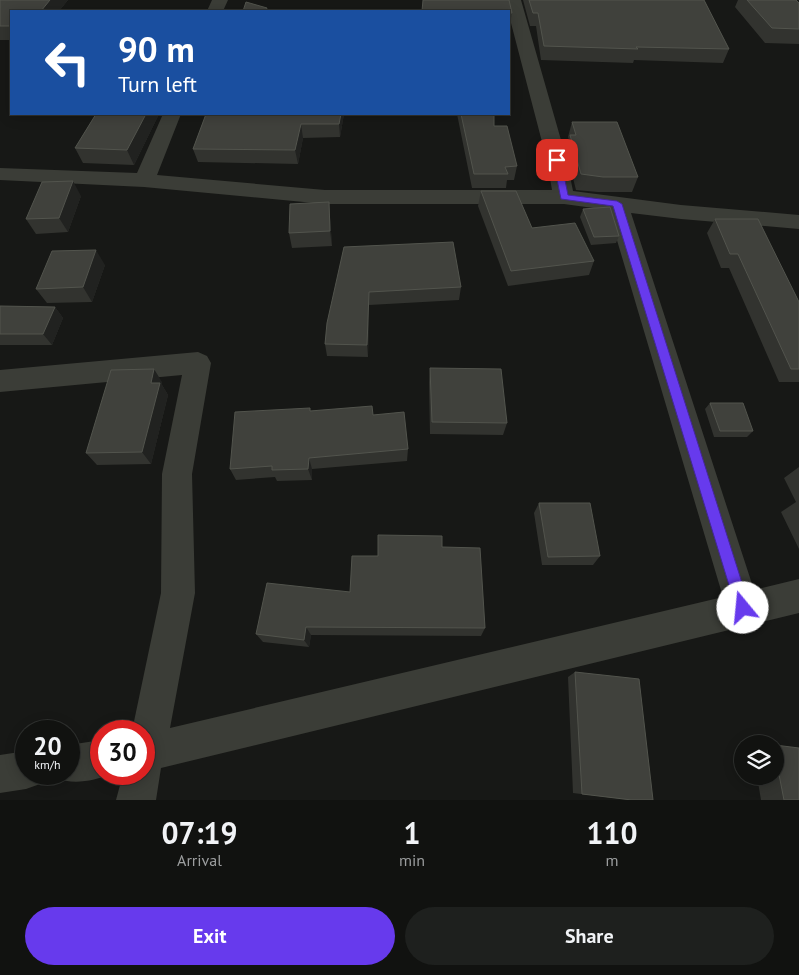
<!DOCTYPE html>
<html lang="en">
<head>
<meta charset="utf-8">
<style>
  :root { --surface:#111210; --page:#1e201e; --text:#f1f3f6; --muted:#9c9e9f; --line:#303230; --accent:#673aed }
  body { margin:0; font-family:"PT Sans",sans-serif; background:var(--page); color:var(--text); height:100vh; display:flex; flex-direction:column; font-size:19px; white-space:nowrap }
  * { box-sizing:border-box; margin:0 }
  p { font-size:16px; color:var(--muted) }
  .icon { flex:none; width:28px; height:28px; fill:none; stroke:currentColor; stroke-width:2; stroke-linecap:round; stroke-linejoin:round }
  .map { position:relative; height:800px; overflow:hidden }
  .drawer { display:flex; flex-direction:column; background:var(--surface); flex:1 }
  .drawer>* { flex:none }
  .banner { position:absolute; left:10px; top:10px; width:500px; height:105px; border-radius:0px; box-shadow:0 2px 12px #0003,0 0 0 1px var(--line); background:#1a4fa0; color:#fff; overflow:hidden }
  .buttons { position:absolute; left:734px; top:735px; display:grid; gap:10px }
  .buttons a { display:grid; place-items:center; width:50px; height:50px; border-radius:50%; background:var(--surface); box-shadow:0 2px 12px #0003,0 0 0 1px var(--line); font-size:25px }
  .speed { position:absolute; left:15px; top:720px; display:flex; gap:10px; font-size:25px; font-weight:700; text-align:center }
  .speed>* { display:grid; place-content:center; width:65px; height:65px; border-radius:50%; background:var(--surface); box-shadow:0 2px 12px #0003,0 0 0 1px var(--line); line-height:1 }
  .speed small { font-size:12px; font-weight:400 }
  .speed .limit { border:8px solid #d22; background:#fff; color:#111 }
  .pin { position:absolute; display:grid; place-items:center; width:42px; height:42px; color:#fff; margin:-21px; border-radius:10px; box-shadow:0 2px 8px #0006 }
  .me { position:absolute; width:55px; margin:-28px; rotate:343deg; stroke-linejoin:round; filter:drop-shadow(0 0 4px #0008) }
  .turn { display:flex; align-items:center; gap:18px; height:105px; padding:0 25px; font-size:22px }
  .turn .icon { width:65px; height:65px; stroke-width:2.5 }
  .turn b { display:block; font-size:35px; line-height:42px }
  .eta { display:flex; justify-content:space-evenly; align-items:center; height:85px; text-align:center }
  .eta b { font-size:30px; font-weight:600; line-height:35px }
  .action { display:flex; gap:10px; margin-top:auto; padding:10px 25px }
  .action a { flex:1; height:58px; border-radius:30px; background:var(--accent); color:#fff; font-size:20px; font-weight:600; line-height:58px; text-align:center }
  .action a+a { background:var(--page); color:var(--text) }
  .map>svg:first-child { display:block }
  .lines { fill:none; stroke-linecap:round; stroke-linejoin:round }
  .minor { fill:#3b3d37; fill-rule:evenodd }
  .wall { fill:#32332f }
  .shaded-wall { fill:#212220 }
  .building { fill:#40413c; stroke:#52544d }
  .route { fill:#673aed; stroke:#43269a }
</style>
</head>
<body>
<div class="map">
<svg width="799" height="800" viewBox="0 0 799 800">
  <rect width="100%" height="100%" fill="#171816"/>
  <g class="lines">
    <path class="minor" d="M212,0H228L223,11H207Z
      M505,0H521L567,161L573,191L681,205L799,215V229L681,219L631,213L754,590L799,579V613L161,768L156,800H116L123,774H144V731H132L161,593L162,474L182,375L0,392V370L198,352L207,356L211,363L192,474L195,593L170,728L723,597L608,210L564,204H325L144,187L0,180V168L137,173L163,114H181L157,175L325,190H552L547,161Z
      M101,740V774H112C93,781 74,785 55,778L54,774H69V745Z
      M26,751V774H44L40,784L26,789L0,793V755Z"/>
  </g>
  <path class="wall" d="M0,0H68L59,11H11V40H0Z
    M523,0H704L729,49L723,63L634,60L633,63L541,60L536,26H530Z
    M738,0H796L799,3V44L765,43L735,7Z
    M509,11L512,13L510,26H509Z
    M159,114L134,165L83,163L75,148Z
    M206,114H344L340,137L303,138L298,164L198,162L193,149Z
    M457,114H494V126L517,166L514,180H507L506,188H472Z
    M572,122L638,177L632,192H598L576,190L566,151L569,140L568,137Z
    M481,191L532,228L594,261L589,275L508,286L478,206Z
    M81,196L68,232L36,234L26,219Z
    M583,209L619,236L616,243L591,245L580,217Z
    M330,217L332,246L292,248L289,233Z
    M715,219L799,302V382H779L729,268H721L707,233Z
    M344,247L461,287L459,300L369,305L368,357L327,356L325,344Z
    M105,265L92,302L47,303L36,289Z
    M0,306L55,307L63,318L52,345H0Z
    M430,368L507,423L503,435L430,434L429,382Z
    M162,382V385L168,395L151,464L97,465L86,453Z
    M710,403L753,431L747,437H714L705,409Z
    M310,408V411L373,415L408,449L407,461L312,469V480L277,481L275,477L236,480L230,469Z
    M799,467V549L781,512L796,502L784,478Z
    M539,503L600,556L593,565H542L534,513Z
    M442,547L485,628L481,636L311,635L309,647L263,642L256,634L350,592L378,556Z
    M575,672L629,800L573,793L568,677Z
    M775,745L799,800H761L757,776H775Z"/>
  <path class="shaded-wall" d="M50,0H68L59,11H41Z
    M146,114H159L134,165L127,150Z
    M341,114H344L340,137L339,124Z
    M301,124L303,138L298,164L295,150Z
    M73,181L81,196L68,232L59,218Z
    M329,202L330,217L332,246L330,231Z
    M96,250L105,265L92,302L83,287Z
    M369,292V305L368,357L367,345Z
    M55,307L63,318L52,345L43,334Z
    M154,369L162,382V385L168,395L151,464L142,452L151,383Z
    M309,458L312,469V480L308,469Z
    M306,627L311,635L309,647L304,640Z"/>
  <path class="building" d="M0,0H50L41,11H11V26H0Z
    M423,0H509L512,13H509V11H422Z
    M529,0H704L729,49L636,47L638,49L544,46L538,13H533Z
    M747,0H796L799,3V29L772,28Z
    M246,2L267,8L266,11H243Z
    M96,114H146L127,150L75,148Z
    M206,114H341L339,124H301L295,150L193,149Z
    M461,114H494V126H507L517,166L505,167L508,174H474Z
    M572,122H617L638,177H603L581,174L570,135H576Z
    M73,181L59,218L26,219L42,182Z
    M481,191H516L532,228L575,223L594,261L511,271Z
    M329,202L330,231L289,233L290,204Z
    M610,207L619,236L594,237L583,209Z
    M715,219H758L799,302V369H791L738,254H730Z
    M453,242L461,287L369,292L367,345L325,344L327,323L344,247Z
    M96,250L83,287L36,289L52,251Z
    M0,306L55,307L43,334H0Z
    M430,368L501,369L507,423L432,422Z
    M154,369L151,383H160L142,452L86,453L111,370Z
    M710,403H743L753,431H720Z
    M372,406L373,415L404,412L408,449L309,458L308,469L272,470V466L230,469L235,412L310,408V411Z
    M539,503H590L600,556L548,557Z
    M378,535L442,536V547L480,548L485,628L306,627L304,640L256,634L267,583L350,592L352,556H378Z
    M575,672L639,679L653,800H632L582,794Z
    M775,745L799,748V800H784L775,754Z"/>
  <path class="route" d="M557,158L561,160L568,195L617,201L622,204L750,608L748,613L743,615L738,613L736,608L613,206L561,199L553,160Z"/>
</svg>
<div class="buttons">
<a><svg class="icon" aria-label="layers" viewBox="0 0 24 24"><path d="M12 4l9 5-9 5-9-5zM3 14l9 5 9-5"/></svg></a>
</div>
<div class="speed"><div>20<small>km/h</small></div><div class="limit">30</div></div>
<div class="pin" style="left:557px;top:160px;background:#d93025"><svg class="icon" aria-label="arrive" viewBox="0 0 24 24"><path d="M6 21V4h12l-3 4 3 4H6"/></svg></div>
<svg class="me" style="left:743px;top:608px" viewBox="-20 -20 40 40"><circle r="19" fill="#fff"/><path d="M0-13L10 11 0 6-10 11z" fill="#673aed"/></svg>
<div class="banner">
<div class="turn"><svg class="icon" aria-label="left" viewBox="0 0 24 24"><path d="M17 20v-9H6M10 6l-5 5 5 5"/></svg><div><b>90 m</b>Turn left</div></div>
</div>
</div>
<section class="drawer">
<div class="eta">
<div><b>07:19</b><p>Arrival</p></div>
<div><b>1</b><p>min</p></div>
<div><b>110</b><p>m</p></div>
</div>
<div class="action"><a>Exit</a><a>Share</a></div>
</section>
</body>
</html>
